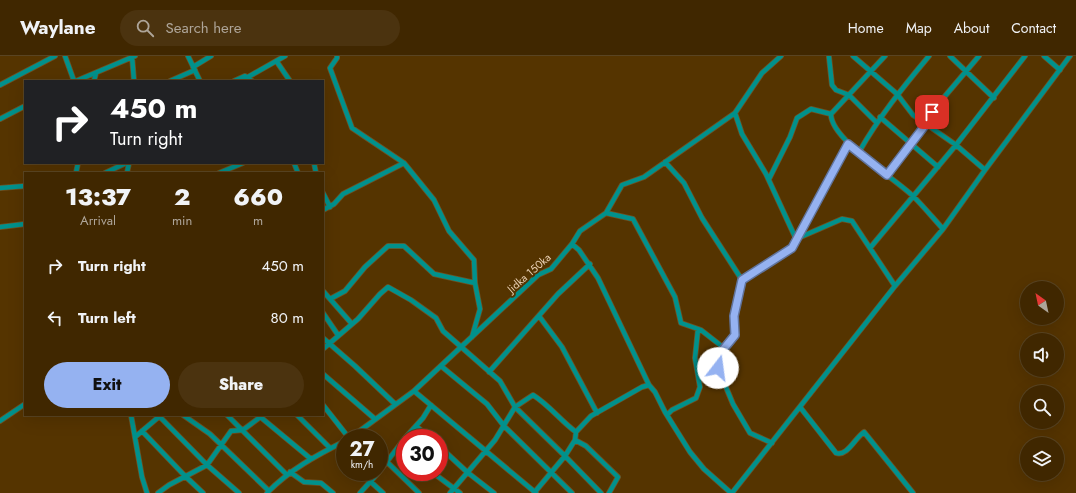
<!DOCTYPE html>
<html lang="en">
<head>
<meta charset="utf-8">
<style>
  :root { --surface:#402700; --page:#4b330f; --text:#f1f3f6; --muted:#aea599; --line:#594422; --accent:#95b2f1 }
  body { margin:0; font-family:Jost,sans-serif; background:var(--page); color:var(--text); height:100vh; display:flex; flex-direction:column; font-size:15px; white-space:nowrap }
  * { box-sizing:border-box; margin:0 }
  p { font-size:13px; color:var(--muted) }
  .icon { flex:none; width:22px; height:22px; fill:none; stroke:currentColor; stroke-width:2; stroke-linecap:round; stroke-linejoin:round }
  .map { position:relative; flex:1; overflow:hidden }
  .side { position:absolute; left:24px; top:116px; width:300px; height:244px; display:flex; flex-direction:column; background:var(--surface); border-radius:0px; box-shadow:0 4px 16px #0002,0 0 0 1px var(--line) }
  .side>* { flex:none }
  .banner { position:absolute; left:24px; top:24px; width:300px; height:84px; border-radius:0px; box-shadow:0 4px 16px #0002,0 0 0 1px var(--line); background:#202124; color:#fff; overflow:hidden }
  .needle { width:26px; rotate:327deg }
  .tools { position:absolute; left:1020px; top:225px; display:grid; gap:8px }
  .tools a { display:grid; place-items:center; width:44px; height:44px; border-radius:50%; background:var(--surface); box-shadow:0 4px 16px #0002,0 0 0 1px var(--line); font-size:20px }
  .speed { position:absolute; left:336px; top:373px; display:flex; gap:8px; font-size:20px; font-weight:700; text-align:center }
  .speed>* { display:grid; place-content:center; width:52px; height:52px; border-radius:50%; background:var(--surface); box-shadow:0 4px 16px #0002,0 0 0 1px var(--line); line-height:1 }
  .speed small { font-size:10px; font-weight:400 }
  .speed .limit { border:6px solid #d22; background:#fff; color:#111 }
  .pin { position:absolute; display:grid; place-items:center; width:34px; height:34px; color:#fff; margin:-17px; border-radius:8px; box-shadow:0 2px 6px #0006 }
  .me { position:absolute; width:44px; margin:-22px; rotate:15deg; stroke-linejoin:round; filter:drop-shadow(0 0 3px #0008) }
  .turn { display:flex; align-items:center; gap:14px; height:84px; padding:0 20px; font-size:18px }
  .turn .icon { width:52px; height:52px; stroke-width:2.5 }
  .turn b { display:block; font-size:28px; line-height:34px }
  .eta { display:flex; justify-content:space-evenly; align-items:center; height:68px; text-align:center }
  .eta b { font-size:24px; font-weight:800; line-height:28px }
  .cta { display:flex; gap:8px; margin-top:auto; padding:8px 20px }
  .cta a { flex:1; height:46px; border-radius:24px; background:var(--accent); color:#111; font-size:16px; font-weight:800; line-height:46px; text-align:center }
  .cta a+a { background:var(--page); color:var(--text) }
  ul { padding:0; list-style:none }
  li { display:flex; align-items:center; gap:12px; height:52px; padding:0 20px }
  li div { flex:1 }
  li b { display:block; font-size:15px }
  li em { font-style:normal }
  header { display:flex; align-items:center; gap:24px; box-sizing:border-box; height:56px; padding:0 20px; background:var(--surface); border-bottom:1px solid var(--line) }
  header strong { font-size:19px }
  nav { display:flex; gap:22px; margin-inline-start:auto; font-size:14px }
  .search { width:280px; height:36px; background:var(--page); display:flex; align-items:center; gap:10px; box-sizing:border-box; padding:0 14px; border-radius:22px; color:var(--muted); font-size:15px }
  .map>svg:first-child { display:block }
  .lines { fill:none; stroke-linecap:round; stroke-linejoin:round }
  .minor-casing { stroke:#705020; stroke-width:6 }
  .minor { stroke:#01918c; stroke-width:4.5 }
  .route-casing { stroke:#61749d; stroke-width:10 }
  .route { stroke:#95b2f1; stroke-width:7 }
  .labels { text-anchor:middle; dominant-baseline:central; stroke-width:4; stroke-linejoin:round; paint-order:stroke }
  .street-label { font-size:11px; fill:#e9d0b3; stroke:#553400 }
</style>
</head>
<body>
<header>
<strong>Waylane</strong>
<div class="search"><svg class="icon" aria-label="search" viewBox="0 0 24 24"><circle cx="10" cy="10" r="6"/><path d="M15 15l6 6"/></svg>Search here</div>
<nav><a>Home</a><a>Map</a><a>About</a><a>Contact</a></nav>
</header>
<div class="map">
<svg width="1076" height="437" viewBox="0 0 1076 437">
  <rect width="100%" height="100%" fill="#553400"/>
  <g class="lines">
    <defs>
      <path id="minor" d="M65,0L74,25
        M132,0L134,25
        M188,0L200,25
        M337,0V2L330,12L352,72L404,107L434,144L449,175L474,204L475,227L480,253L472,281
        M853,0L897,38L913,59L956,89L985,114
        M885,0L831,58C830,83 896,123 914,141C924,151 933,162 943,173
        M950,0L994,42
        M1044,0L1060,14
        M829,1L832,29L836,34L849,39L876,66
        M277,6L290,25
        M193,11L211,0
        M248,21L285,0
        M76,25L135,0
        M94,25L96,17
        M170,25L195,14
        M234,25L245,20L252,25
        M0,29L55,0
        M735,57L742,78L766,118L796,183L792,192L742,224
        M880,61L938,111
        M0,63L25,50
        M923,66L979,0
        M859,96C879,61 903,31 929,0
        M665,106L684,127L702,162L742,224L734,260L735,279L722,295L718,312L733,348L750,377L772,387
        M294,107L298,117
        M314,107L316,117
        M76,117L78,107
        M105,117L126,107
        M127,117L129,107
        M219,117L243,107
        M887,119L926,68
        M769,123L790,81L797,62L811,53L831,58
        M0,132L25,130
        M323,137L330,151
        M323,154L334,148L343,138L404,107
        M606,157L633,163L675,241L681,267L701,274L724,292
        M0,171L25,168
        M796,183L842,163L852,165L895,230
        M796,183L848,88
        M572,188L579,194L598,222L649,329L655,336L665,356L690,396L704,413L731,437
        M870,192L956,89L1025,0
        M323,235L352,268
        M330,243L345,235L365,211L388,190H404L434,218L475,227
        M323,257L338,279
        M539,260L562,291L597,357
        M323,282L355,310L395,348
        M323,293L358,263L380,238L388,231L411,244L436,262L443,275L500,325L515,351L565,400L575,384L576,376C561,365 549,349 533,339L515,351L495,384L450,437
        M441,310L487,348L504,370L572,437
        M489,316L558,238L590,208
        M323,318L375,363
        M414,335L536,437
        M323,349L349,382
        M800,351L836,397C847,401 855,382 864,376L913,437
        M131,359L142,421L147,437
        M183,359L210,378L269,435
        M227,359L287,419
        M258,359L311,403
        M297,359L330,392
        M667,359L672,354L696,342L700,331L695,302L698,273
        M159,360L207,409L239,437
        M0,365L25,348
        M416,370L430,382
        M142,375L185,420L203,437
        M576,376L591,360L642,331L649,329
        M135,381L161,359
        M350,382L414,335L538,219L551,213L572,188L580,175L606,157L622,129L644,121L735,57L762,17L781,0
        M405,382L423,362L431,349
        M575,384L586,390L618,421L609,437
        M439,390L467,416L494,437
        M387,406L419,437
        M290,416L304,426L321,427L333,437
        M360,416L383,437
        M379,416L405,382
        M432,416L460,437
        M158,437L169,429L207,409L231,375L243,374L263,359
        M267,437C289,414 317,399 345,385
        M360,437L379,416
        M534,437L565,400L601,437
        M732,437L895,230L943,173L985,114L1070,0"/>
    </defs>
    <use href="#minor" class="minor-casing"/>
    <use href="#minor" class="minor"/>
  </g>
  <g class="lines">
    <defs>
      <path id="route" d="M718,312L722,295L735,279L734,260L742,224L792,192L848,88L887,119L926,68L923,66L932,56"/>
    </defs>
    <use href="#route" class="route-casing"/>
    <use href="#route" class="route"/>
  </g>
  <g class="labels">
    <g class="street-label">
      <text transform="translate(529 217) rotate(-41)">Jidka 150ka</text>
    </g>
  </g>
</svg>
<div class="tools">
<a><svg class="needle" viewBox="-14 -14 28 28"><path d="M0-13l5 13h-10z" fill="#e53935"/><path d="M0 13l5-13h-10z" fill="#aea599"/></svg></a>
<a><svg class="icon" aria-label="sound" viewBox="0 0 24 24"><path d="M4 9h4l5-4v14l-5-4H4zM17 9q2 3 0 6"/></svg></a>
<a><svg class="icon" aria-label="search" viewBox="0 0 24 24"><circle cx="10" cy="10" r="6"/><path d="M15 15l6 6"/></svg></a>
<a><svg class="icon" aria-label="layers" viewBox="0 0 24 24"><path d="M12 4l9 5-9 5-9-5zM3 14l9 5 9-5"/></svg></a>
</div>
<div class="speed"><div>27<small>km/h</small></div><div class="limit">30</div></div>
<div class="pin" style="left:932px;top:56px;background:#d93025"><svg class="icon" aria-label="arrive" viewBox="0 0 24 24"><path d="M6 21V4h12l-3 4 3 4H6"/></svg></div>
<svg class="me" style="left:718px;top:312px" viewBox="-20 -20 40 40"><circle r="19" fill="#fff"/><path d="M0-13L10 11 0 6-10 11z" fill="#95b2f1"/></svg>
<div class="banner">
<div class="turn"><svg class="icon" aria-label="right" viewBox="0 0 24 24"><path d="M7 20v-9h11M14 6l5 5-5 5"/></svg><div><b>450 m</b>Turn right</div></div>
</div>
<section class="side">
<div class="eta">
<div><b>13:37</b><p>Arrival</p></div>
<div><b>2</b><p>min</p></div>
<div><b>660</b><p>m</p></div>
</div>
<ul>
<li><svg class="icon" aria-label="right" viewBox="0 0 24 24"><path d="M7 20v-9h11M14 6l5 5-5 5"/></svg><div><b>Turn right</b></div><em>450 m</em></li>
<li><svg class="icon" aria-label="left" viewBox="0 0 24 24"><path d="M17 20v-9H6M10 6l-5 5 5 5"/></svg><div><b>Turn left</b></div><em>80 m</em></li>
</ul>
<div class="cta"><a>Exit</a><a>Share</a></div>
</section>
</div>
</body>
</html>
